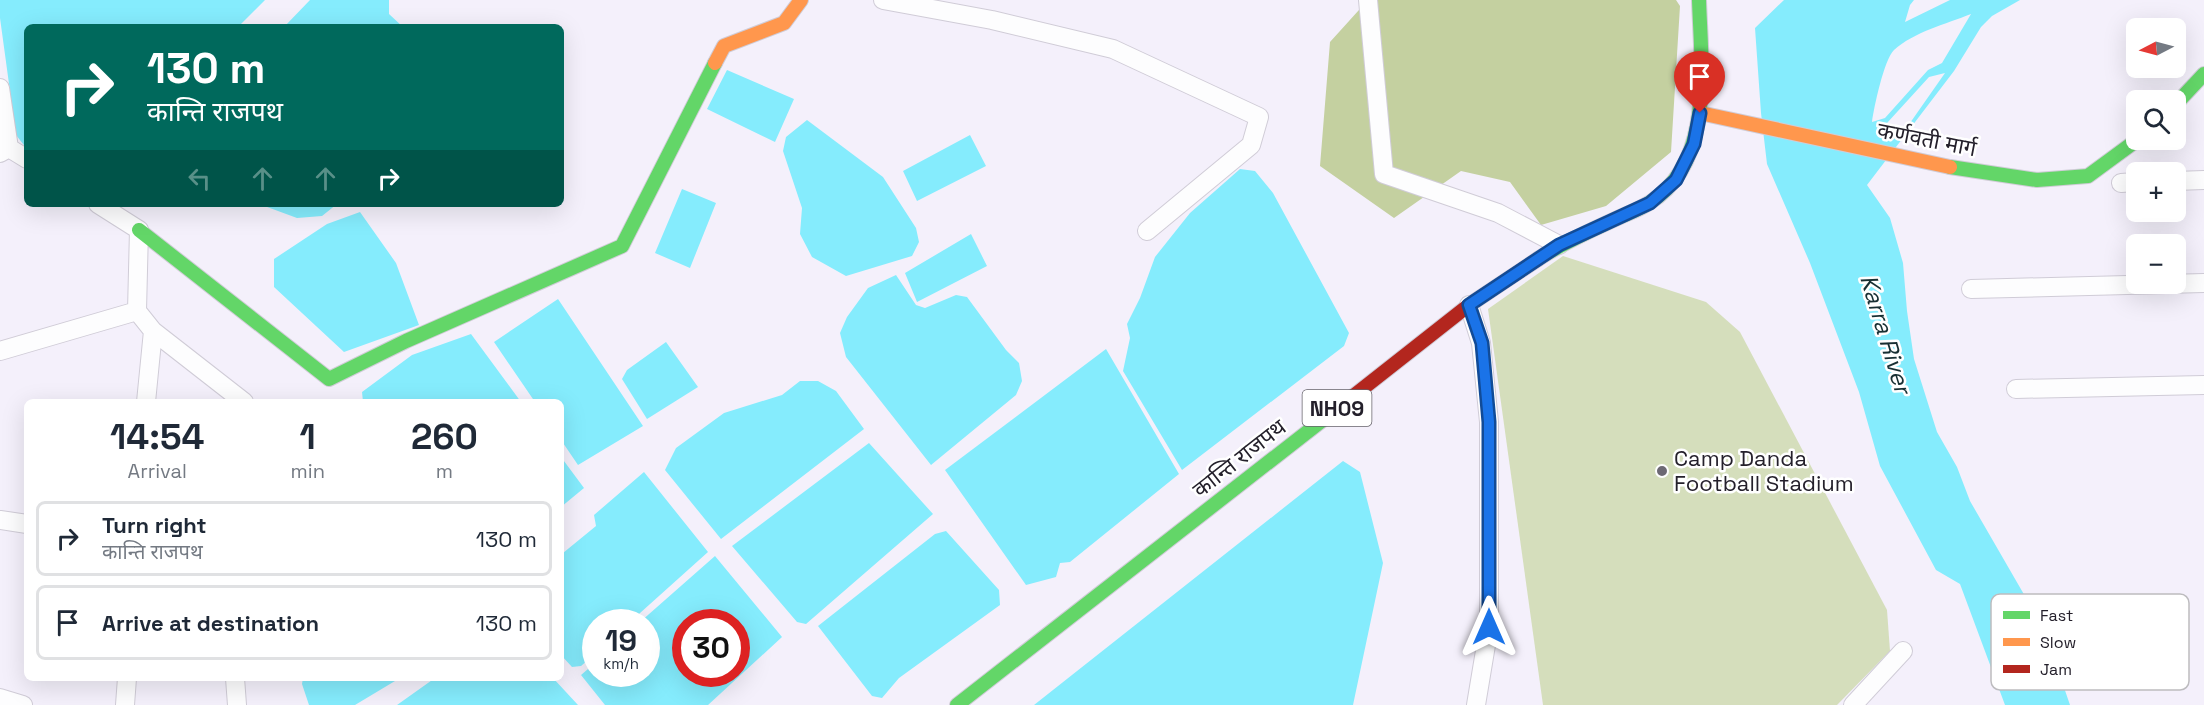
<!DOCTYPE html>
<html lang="en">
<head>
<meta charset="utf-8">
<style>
  :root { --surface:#fff; --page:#f2f2f3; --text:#1f2937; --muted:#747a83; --line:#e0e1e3 }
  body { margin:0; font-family:"Space Grotesk","Noto Sans Devanagari",sans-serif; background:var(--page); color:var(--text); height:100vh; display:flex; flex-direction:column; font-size:22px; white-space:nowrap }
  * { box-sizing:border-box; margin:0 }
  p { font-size:20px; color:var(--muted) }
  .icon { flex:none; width:33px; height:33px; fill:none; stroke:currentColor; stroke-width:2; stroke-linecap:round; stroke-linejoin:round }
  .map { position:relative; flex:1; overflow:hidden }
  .drawer { position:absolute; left:24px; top:399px; width:540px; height:282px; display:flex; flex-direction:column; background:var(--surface); border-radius:9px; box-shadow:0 6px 24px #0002 }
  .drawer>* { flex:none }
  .hud { position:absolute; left:24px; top:24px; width:540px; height:183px; border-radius:9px; box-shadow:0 6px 24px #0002; background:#00695c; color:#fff; overflow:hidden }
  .needle { width:39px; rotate:264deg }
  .fabs { position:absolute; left:2126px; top:18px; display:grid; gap:12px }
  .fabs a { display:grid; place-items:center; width:60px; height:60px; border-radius:9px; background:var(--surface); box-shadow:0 6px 24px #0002; font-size:30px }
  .speed { position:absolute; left:582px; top:609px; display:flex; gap:12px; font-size:30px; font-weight:700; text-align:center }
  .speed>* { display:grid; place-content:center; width:78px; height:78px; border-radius:50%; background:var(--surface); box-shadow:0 6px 24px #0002; line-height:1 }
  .speed small { font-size:15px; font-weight:400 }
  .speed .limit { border:9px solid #d22; background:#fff; color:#111 }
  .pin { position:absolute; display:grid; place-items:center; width:51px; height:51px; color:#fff; margin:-62px -26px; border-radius:50% 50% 50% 0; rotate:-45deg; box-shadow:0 0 6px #0007 }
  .pin .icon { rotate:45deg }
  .me { position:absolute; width:66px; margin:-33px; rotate:0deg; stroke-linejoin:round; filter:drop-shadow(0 0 4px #0008) }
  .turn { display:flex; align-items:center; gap:21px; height:126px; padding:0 24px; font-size:27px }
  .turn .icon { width:78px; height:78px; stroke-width:2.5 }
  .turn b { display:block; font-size:42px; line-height:51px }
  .lanes { display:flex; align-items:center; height:57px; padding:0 24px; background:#0003; justify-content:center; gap:30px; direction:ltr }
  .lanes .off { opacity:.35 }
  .eta { display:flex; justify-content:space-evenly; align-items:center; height:102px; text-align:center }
  .eta b { font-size:36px; font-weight:700; line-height:42px }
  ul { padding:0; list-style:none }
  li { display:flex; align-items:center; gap:18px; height:75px; margin:0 12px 9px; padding:0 12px; border:3px solid var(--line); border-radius:9px }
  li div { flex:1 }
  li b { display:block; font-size:22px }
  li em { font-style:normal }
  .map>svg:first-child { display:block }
  .green { fill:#d5debc }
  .forest { fill:#c4d0a0 }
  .water { fill:#85ecfd; fill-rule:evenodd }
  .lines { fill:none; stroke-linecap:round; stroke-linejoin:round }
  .street-casing { stroke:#d0ccd7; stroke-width:20 }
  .fast-casing { stroke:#d0ccd7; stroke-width:16 }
  .slow-casing { stroke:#d0ccd7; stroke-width:16 }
  .jam-casing { stroke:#d0ccd7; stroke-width:16 }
  .street { stroke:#fdfdfe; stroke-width:18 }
  .fast { stroke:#63d668; stroke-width:14 }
  .slow { stroke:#ff974d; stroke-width:14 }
  .jam { stroke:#b3261e; stroke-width:14 }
  .route-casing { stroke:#114b97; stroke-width:15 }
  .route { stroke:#1a73e8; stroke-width:10 }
  .poi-dot { fill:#6d6974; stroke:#fff; stroke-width:2 }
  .labels { text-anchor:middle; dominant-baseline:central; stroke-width:5; stroke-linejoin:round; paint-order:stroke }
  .shield { fill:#fff; stroke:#66636b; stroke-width:1.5 }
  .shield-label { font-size:21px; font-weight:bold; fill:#24202b }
  .street-label { font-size:22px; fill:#24202b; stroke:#fff }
  .poi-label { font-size:22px; fill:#24202b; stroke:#fff; text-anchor:start }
  .water-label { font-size:24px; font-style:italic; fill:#172f33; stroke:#fff }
  .key { fill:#fff; stroke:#bdbcbf; stroke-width:1.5 }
  .key-label { font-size:16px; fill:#24202b }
</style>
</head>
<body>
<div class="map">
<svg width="2204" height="705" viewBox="0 0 2204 705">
  <rect width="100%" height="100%" fill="#f4f0fb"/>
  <path class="green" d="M1563,256L1706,302L1740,332L1887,610L1890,651L1837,705H1543L1488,309Z"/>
  <path class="forest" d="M1368,0H1676L1680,6L1671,152L1606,206L1541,225L1510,182L1461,171L1394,218L1320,166L1330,42Z"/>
  <path class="water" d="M0,0H265L238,27H27V149L16,135L0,18Z
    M310,0H389V14L403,27H284Z
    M1784,0H1914L1910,5L1905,22L1950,0H2020L1992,16L1981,27L1954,71L1867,185L1890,218L1903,263L1907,311L1914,359L1937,432L1957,467L1970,501L2044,629L2070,705H2005L1960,584L1936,570L1880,466L1859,392L1810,263L1767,164L1761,113L1755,28ZM1971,14L1942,63L1928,70L1885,118L1872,122C1874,107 1884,60 1894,50C1914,32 1946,24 1971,14ZM1945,73L1910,123L1889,134H1877L1929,77ZM2001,605H2011L2056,680H2035L2016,646Z
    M727,70L794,99L775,142L707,109Z
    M807,120L883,177L916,228L919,242L912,256L846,276L812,257L800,234L802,208L783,151L786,137Z
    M970,135L986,166L917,201L903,171Z
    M1240,169L1255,171L1273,193L1349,333L1344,346L1182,470L1123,371L1130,338L1127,324L1140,298L1155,257L1190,213Z
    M682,189L716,203L690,268L655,253Z
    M259,204H258H337L322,216L297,218Z
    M360,212L396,263L419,325L344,352L274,287V259L327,224Z
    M971,234L987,266L917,302L905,273Z
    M896,275L916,305L925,308L956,295L967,297L1006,350L1019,363L1022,381L1016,395L931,465L846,357L840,333L847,317L868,288Z
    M558,299L643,426L578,465L561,440V402H535L494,342Z
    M471,334L521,402H363L362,392L412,355Z
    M666,342L698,387L647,419L622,379L627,370Z
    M1106,349L1179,474L1070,562L1060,563L1056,577L1026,585L945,470Z
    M800,381H818L836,391L864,429L721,539L665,470L676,448L724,413L782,395Z
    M869,443L933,514L806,624L797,622L732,546Z
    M561,457L584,488L561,507Z
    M1343,461L1360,472L1383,563L1353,705H1034Z
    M644,472L708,552L630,622H596L595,654L581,666L572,667L561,655V552L563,553L596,526L594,515Z
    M946,531L999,590L1000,605L899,678L882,698L872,696L818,626L935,534Z
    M715,556L782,637L708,705H605L581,675L595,663L596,674H646V622H640ZM686,622H736V674H686Z
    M303,678H400L355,705H309L302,684Z
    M435,678H553L578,705H397Z"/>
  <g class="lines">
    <defs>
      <path id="street" d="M883,0L992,20L1113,49L1259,117L1251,145L1147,231
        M1368,0L1384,174L1498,213L1559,245
        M0,88L9,148
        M0,153L9,148L27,159
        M2175,181L2204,180
        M2121,183L2136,182
        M1971,289L2204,283
        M1469,305L1481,343L1489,422V627L1476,705
        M137,311L153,331L146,402
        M153,331L244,402
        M0,351L137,311L139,230L98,204
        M2016,389L2204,385
        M0,520L27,524
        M235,678L237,705
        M0,698L23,705
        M125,705L127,678
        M1853,705L1903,651"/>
      <path id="fast" d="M2175,105L2204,74
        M1950,167L2037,180L2088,176L2137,140
        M139,230L329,379L406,341L622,246L715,63
        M1538,259C1564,242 1592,230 1620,217C1629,213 1640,209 1649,203C1715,163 1701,65 1699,0
        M957,705L1347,401"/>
      <path id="slow" d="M715,63L724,46L784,23L801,0
        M1700,113L1950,167"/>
      <path id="jam" d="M1347,401L1469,305L1538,259"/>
    </defs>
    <use href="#street" class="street-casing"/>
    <use href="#fast" class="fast-casing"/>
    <use href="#slow" class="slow-casing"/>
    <use href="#jam" class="jam-casing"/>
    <use href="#street" class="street"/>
    <use href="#fast" class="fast"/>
    <use href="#slow" class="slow"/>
    <use href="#jam" class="jam"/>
  </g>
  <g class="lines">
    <defs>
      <path id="route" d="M1489,627V422L1482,343L1469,305L1559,245L1650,203L1676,180L1694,144L1700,113"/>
    </defs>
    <use href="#route" class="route-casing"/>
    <use href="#route" class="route"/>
  </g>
  <circle class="poi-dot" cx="1662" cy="471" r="6"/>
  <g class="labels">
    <rect class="shield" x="1302.5" y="390" width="69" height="36" rx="4.5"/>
    <g class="shield-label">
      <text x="1337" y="408">NH09</text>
    </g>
    <g class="street-label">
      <text transform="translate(1927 139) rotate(11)">कर्णवती मार्ग</text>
      <text transform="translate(1239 458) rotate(-38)">कान्ति राजपथ</text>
    </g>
    <g class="poi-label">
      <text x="1674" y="458">Camp Danda<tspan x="1674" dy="25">Football Stadium</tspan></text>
    </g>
    <g class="water-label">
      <text transform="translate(1886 334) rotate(73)">Karra River</text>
    </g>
  </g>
  <rect x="1991" y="594" width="198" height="96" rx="9" class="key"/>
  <rect x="2003" y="611" width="27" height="8" fill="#63d668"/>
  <rect x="2003" y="638" width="27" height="8" fill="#ff974d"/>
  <rect x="2003" y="665" width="27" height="8" fill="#b3261e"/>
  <g class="key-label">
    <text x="2040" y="621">Fast</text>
    <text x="2040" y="648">Slow</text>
    <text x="2040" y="675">Jam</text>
  </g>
</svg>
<div class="fabs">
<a><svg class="needle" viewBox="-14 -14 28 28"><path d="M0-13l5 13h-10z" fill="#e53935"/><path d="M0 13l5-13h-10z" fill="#747a83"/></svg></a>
<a><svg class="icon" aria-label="search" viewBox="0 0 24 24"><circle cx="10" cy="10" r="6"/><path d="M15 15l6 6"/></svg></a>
<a>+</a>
<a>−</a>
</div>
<div class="speed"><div>19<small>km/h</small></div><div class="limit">30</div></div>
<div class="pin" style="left:1700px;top:113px;background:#d93025"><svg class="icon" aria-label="arrive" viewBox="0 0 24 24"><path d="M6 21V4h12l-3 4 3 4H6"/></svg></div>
<svg class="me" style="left:1489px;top:627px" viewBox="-20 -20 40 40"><path d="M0-17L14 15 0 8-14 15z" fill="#1a73e8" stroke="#fff" stroke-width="4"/></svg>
<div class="hud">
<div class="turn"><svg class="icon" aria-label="right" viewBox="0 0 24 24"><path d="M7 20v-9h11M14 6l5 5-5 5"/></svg><div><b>130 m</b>कान्ति राजपथ</div></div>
<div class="lanes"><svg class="icon off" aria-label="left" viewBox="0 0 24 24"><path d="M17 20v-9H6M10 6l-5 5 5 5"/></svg><svg class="icon off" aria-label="ahead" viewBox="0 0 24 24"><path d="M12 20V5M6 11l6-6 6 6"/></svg><svg class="icon off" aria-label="ahead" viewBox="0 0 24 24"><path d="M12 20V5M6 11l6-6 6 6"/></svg><svg class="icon" aria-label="right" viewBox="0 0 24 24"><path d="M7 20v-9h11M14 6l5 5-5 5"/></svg></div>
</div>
<section class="drawer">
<div class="eta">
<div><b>14:54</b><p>Arrival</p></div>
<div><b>1</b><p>min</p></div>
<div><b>260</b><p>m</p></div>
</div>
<ul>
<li><svg class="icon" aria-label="right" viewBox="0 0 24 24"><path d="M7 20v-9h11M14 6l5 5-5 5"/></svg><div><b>Turn right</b><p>कान्ति राजपथ</p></div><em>130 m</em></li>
<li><svg class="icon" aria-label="arrive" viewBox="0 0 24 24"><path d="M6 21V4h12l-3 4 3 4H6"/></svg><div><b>Arrive at destination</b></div><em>130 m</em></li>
</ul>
</section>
</div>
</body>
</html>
